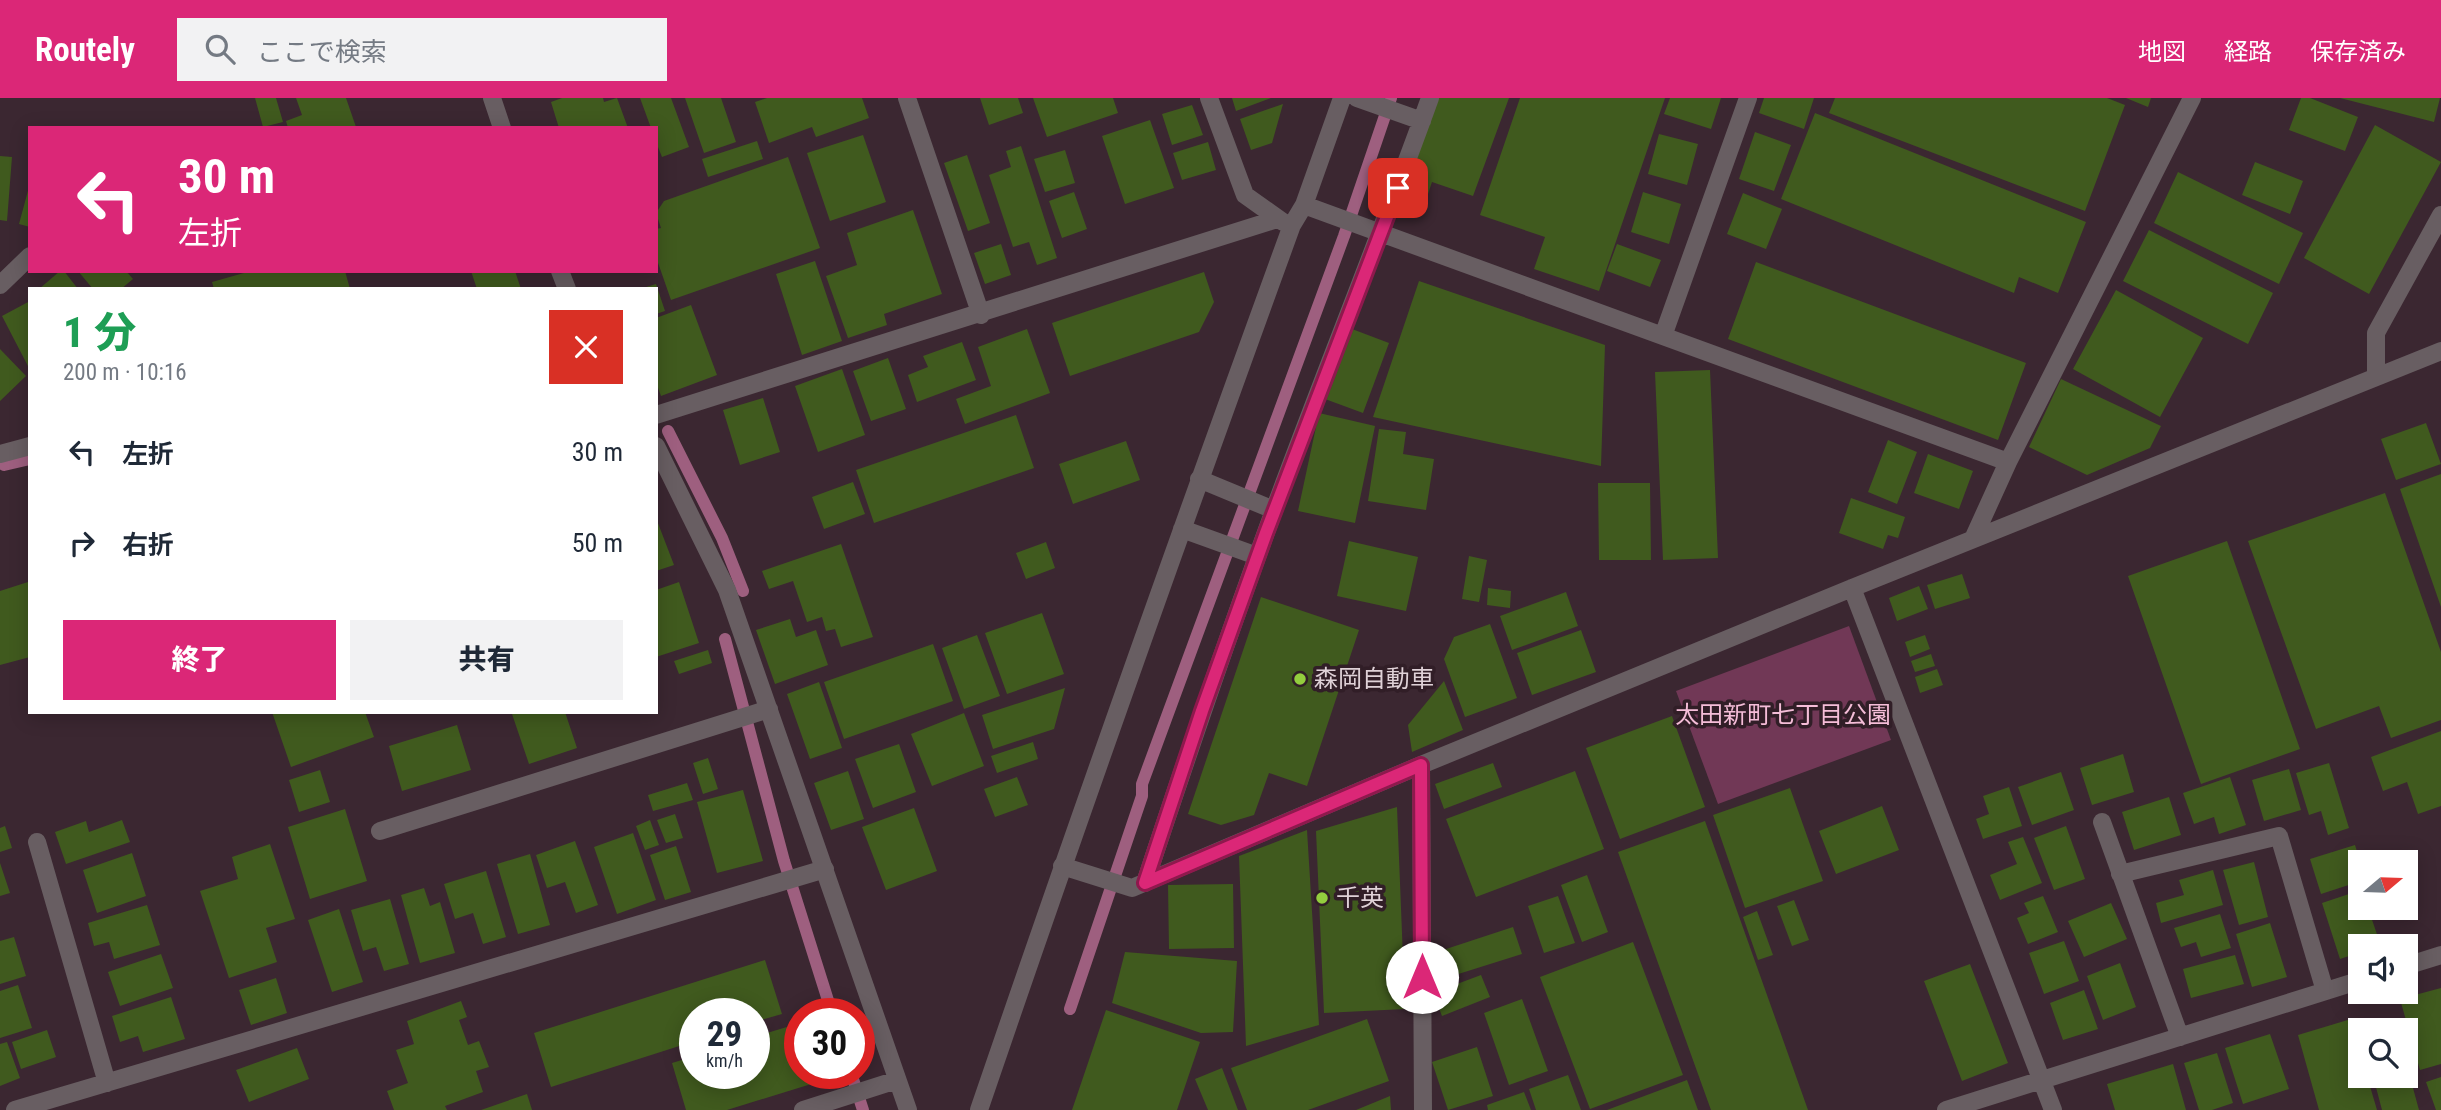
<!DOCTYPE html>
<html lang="ja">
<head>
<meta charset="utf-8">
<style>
  :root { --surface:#fff; --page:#f2f2f3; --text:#1f2937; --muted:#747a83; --accent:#db2777 }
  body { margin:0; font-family:"Roboto Condensed","Noto Sans JP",sans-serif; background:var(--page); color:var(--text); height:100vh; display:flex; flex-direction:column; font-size:26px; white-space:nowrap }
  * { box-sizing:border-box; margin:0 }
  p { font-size:23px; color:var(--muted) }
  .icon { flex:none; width:38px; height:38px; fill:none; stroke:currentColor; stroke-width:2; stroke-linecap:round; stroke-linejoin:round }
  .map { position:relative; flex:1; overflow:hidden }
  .side { position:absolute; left:28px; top:189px; width:630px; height:427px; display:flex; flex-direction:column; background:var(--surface); border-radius:0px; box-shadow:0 4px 18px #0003 }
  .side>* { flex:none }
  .hud { position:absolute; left:28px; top:28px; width:630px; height:147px; border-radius:0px; box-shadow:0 4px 18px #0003; background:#db2777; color:#fff; overflow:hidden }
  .needle { width:46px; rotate:71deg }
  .fabs { position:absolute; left:2348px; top:752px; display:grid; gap:14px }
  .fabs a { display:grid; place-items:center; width:70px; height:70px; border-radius:0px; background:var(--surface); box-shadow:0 4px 18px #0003; font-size:35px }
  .speed { position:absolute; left:679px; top:900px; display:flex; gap:14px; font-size:35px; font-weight:700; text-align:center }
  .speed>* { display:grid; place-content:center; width:91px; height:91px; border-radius:50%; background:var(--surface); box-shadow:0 4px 18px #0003; line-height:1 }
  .speed small { font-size:18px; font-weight:400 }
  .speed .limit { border:10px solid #d22; background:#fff; color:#111 }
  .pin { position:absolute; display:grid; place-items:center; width:60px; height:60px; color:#fff; margin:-30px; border-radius:14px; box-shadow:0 4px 10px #0006 }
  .me { position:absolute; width:77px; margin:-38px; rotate:0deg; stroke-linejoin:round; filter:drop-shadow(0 0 5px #0008) }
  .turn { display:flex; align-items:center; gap:24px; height:147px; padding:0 35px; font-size:32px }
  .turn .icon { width:91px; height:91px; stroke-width:2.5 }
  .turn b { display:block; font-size:49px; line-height:60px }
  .round { display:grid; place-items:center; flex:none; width:74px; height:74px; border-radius:0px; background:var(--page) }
  .summary { display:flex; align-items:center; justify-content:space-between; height:119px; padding:0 35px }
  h1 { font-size:42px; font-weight:800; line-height:52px; color:#1e9e55 }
  .action { display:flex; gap:14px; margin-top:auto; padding:14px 35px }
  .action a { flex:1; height:80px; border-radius:0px; background:var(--accent); color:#fff; font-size:28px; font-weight:800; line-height:80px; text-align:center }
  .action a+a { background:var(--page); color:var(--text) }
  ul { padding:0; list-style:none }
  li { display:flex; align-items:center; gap:21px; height:91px; padding:0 35px }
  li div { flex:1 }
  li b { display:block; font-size:26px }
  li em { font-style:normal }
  header { display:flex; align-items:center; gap:42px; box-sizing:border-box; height:98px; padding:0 35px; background:var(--accent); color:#fff }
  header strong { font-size:33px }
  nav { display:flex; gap:38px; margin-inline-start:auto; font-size:24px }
  .search { width:490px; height:63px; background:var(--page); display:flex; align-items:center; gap:18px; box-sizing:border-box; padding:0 24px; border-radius:0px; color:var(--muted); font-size:26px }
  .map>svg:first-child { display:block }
  .green { fill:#713856 }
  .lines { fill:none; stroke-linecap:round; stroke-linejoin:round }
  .stream { stroke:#9e5f7f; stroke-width:12 }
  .building { fill:#405a1e }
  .minor { stroke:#685e62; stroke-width:18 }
  .route-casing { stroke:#8e194d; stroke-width:18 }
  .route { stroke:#db2777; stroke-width:12 }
  .poi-dot { fill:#93cd3e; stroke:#311e27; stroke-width:2.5 }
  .labels { text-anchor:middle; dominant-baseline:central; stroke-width:7; stroke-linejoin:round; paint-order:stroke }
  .poi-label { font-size:24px; fill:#dfd1d7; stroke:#311e27; text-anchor:start }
  .park-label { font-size:24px; fill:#f5bdd8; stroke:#311e27 }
</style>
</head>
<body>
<header>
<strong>Routely</strong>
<div class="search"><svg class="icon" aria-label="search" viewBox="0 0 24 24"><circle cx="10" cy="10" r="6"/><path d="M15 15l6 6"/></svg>ここで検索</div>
<nav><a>地図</a><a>経路</a><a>保存済み</a></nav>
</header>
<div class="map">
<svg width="2441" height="1012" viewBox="0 0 2441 1012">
  <rect width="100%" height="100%" fill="#3b2731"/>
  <path class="green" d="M1849,528L1891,642L1718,706L1676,593Z"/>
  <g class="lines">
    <path class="stream" d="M668,333L722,440L743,493
      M4,367L30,361
      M725,541L784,763L832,915
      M1070,911L1142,698V686L1344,138L1391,0
      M851,975L863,1012"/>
  </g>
  <path class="building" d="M255,0H276L283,24L263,29Z
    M296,0H346L356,29L288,30L286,23L302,17Z
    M562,0H603L604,4L617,0L628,30H559L551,4Z
    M640,0H671L689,49L662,59L656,44V30H651Z
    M685,0H721L736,44L704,55Z
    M767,0H862L869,20L816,39L812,29L769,45L755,4Z
    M980,0H1018L1023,15L989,27Z
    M1033,0H1113L1118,15L1047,39Z
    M1232,0H1271L1236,13Z
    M1437,0H1509L1473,98L1432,84L1425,105L1402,97Z
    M1520,0H1665L1599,193L1534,171L1545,139L1480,117Z
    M1670,0H1721L1711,31L1664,16Z
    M1764,0H1814L1804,31L1759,15Z
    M1835,0H2107L2125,7L2085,113L1829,15Z
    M2126,0H2151L2148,9Z
    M2301,0H2310L2358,19L2345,53L2289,32Z
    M2340,0H2440L2434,24Z
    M1283,6L1272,45L1251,52L1240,21Z
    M1192,7L1203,37L1172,47L1162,16Z
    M1815,15L2086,124L2058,195L2019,179L2014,195L1781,101Z
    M1150,22L1174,90L1125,106L1102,38Z
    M2375,27L2441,64L2369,196L2304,160Z
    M1755,34L1791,47L1774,93L1739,81Z
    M1659,36L1698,46L1687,87L1648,76Z
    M863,37L886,104L830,123L807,55Z
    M757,43L763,61L708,79L702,61Z
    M1208,44L1216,72L1182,82L1173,55Z
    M1021,48L1057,160L1037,167L1029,144L1013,149L989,77L1011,69L1006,53Z
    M1065,52L1075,85L1045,94L1034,61Z
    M967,57L990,125L968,133L944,65Z
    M0,58L12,59L7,123L0,122Z
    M788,59L820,150L671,202L656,159V131L661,130L656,115L664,103Z
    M2255,64L2303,83L2290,116L2242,97Z
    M2178,74L2303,135L2279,186L2154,125Z
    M29,89H30V129L19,126Z
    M1074,94L1087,131L1062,140L1049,103Z
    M1643,94L1681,106L1669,146L1631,134Z
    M1743,95L1782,111L1766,151L1727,136Z
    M913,112L942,196L884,216L887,227L848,240L826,178L857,167L847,135Z
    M2149,132L2273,195L2248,246L2123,183Z
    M1001,146L1011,177L985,186L974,155Z
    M1617,146L1661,162L1650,189L1607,173Z
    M815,163L842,243L802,257L776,176Z
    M1756,164L2026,265L1998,342L1728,241Z
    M60,173H64L78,191H39Z
    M78,173H126L133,181L121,191H93Z
    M251,173H345L350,191H214L212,184Z
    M471,173H515L521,191H477Z
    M1204,174L1214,204L1199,234L1070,278L1052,225Z
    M1419,183L1605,247L1601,368L1373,319Z
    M656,186L665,213L656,216V191L643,190Z
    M2116,192L2203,240L2160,319L2073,271Z
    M30,203V272L2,218Z
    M691,207L717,277L661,298L656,284V220Z
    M1027,231L1050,295L965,326L956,301L991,288L978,249Z
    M1352,231L1389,245L1363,315L1325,301Z
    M962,244L976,282L917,304L908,277L928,269L923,258Z
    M0,251L26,278L0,303Z
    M888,260L906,311L871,323L853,273Z
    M842,271L865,337L818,354L795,288Z
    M1710,272L1718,460L1663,462L1655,274Z
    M2061,281L2161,328L2150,350L2087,377L2029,349Z
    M763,300L780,354L740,367L723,312Z
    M1319,315L1375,328L1355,425L1298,413Z
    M1016,317L1034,370L874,425L856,372Z
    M2426,325L2441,366L2396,382L2381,341Z
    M1379,331L1406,334L1403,356L1434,361L1426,412L1368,403Z
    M1888,342L1917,354L1897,406L1868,394Z
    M1126,343L1140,382L1073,406L1059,366Z
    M1928,356L1973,373L1959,411L1914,395Z
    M2441,376V509L2400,391Z
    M853,384L865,416L824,431L812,399Z
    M1598,385H1650L1651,462H1599Z
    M2385,395L2441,554V622L2391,640L2379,608L2316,631L2248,443Z
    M1851,400L1905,419L1898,440L1888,437L1883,451L1839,435Z
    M656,420L674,467L656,473Z
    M1349,443L1418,459L1406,513L1337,498Z
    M2227,443L2300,651L2201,686L2128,478Z
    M1046,444L1055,470L1026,481L1016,455Z
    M841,446L873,539L841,549L835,531L826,533L822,519L807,524L793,483L769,491L762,473Z
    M1469,458L1487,462L1479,504L1462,501Z
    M1962,476L1970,500L1935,511L1927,487Z
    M28,484L30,559L0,567V493Z
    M679,484L699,545L656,559V492Z
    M1919,488L1928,511L1897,523L1889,500Z
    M1488,490L1511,493L1510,510L1487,507Z
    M1566,494L1578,528L1512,552L1500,518Z
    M1261,499L1359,532L1307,688L1269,675L1254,717L1221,727L1188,716Z
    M1042,515L1064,576L1007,596L985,535Z
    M790,521L796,539L816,532L828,567L775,586L756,532Z
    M1490,526L1517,600L1465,619L1444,561L1454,539Z
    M1581,532L1596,574L1532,597L1517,555Z
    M977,537L1000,598L964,611L942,550Z
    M1925,537L1930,551L1910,559L1905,544Z
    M933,546L953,603L844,641L824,584Z
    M708,552L712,565L679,576L674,563Z
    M1931,556L1935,568L1915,574L1911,563Z
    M1937,571L1943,587L1920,595L1915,579Z
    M1444,583L1463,632L1412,654L1408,627Z
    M819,584L842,650L810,661L787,596Z
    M1065,590L1054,631L993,651L982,617Z
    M272,614H365L374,639L291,669Z
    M518,614H565L577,650L529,666L512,616Z
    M964,615L984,668L932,688L911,636Z
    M1672,618L1705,709L1620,741L1586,650Z
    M457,627L471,672L402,693L389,648Z
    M2441,633V708L2418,716L2407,684L2383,693L2371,659Z
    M1033,644L1038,661L997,675L991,658Z
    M899,646L916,694L873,710L855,661Z
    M2123,656L2134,694L2092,707L2080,670Z
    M708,660L718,691L703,696L693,665Z
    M1493,665L1502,689L1444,711L1435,686Z
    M2329,665L2349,730L2328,737L2321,713L2309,717L2296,675Z
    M2289,671L2301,712L2264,723L2252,682Z
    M320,672L330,704L299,714L289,682Z
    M848,673L864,721L831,732L814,685Z
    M1575,673L1604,751L1476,799L1446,721Z
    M2061,674L2074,712L2032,727L2018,689Z
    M1017,679L1028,707L995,719L984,691Z
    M2230,679L2246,727L2219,736L2214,719L2194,726L2183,695Z
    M687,685L693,702L653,713L648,697Z
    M2009,689L2022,728L1983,741L1976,721L1989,716L1983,698Z
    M1790,690L1823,783L1745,810L1713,717Z
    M743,692L763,763L717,775L697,704Z
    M2169,699L2181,737L2134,752L2122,714Z
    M1882,708L1899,752L1836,776L1819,733Z
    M1397,709L1405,911L1324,915L1316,733Z
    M914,710L937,773L886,792L862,729Z
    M345,711L367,783L310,801L288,729Z
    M675,716L683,740L666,745L657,722Z
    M122,722L130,744L66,766L55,734L86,723L89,734Z
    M650,722L659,747L645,752L636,728Z
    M1705,723L1808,1012H1711L1618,754Z
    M5,728L12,750L0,754V730Z
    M2066,728L2085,781L2054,792L2034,740Z
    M1307,732L1319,927L1246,948L1239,758Z
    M633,735L656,802L617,816L594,749Z
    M2023,739L2042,785L2000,802L1990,777L2017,766L2008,744Z
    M575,743L598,807L576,815L565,784L547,790L536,757Z
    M270,746L295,821L266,830L277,864L229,880L200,793L238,781L232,759Z
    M2355,747L2361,766V783L2321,796L2310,761Z
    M676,748L691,794L665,802L650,757Z
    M132,755L146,798L97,815L83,772Z
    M530,756L550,827L518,836L497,766Z
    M2254,764L2268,819L2239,827L2223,772Z
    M0,765L10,795L0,798Z
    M2213,772L2223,807L2161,825L2156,805L2184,797L2179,782Z
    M486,773L506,839L483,846L473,815L455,821L444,786Z
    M1587,777L1608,834L1582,844L1561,787Z
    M1233,786L1234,850L1169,851L1168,787Z
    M424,790L430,808L440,804L455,855L420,865L401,797Z
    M2361,792V810H2368L2381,848L2361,849V854L2340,861L2322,805Z
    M1558,798L1575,845L1544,855L1528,808Z
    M2043,798L2058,834L2028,846L2017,820L2029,815L2024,805Z
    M390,801L409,866L384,873L376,849L363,853L351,812Z
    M1794,802L1809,842L1792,848L1777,808Z
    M2111,805L2127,841L2084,859L2068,823Z
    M147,807L160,847L114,861L109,844L94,848L88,825Z
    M339,811L363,884L332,894L308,822Z
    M1757,813L1773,857L1758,862L1743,819Z
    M2220,816L2231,850L2201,859L2196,844L2181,849L2174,830Z
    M2270,825L2287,879L2252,889L2236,836Z
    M1513,829L1522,856L1452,878L1443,852Z
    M14,839L26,878L0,886V843Z
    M2064,843L2079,883L2044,896L2029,855Z
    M1633,844L1683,977L1590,1011L1540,879Z
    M1125,854L1237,863L1233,934L1201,935L1112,905Z
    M161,856L173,890L120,908L108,874Z
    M2235,857L2244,886L2191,900L2183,871Z
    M765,862L782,916L754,924V915H695V943L551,989L534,935Z
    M2120,865L2136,909L2103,922L2087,878Z
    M1970,866L2008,965L1962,983L1924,883Z
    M1481,877L1490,899L1442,918L1433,895Z
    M276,880L287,915L251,927L239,892Z
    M18,887L32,930L0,940V893Z
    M2441,890V966L2420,972L2400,901Z
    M2084,892L2098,931L2063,942L2050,905Z
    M171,899L185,941L143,954L138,938L120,944L112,918Z
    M1522,901L1548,973L1509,987L1484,915Z
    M461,903L467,919L459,922L468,947L479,943L489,969L476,973L483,994L445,1008L447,1012H394L387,993L408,985L396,952L414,946L407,923Z
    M1106,912L1200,944L1177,1012H1072Z
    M1367,921L1389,983L1308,1012H1247L1231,970Z
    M2351,921L2361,955V978H2367L2377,1012H2319L2298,937Z
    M800,925V975H818L821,983L727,1012H686L672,965L695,958V975H754V939Z
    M47,932L56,959L21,971L12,944Z
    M2270,936L2289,991L2243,1006L2225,950Z
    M7,944L20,980L0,988V946Z
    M1477,949L1493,998L1448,1012L1432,964Z
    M297,950L309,981L249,1004L236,972Z
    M2217,955L2233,1005L2212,1012H2199L2184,965Z
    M2173,966L2186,1012H2115L2107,986Z
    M2407,968L2419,1012H2382L2373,978H2406Z
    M1222,970L1238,1012H1208L1195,981Z
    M1568,977L1581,1012H1536L1529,991Z
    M2441,979V1012H2436L2426,984Z
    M1687,982L1698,1012H1607Z
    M1524,994L1531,1012H1488L1487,1007Z
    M527,996L532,1012H481Z
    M1390,998L1391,1012H1356Z"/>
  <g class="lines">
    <path class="minor" d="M492,0L502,30
      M907,0L981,217
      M1209,0L1245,97L1283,124
      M1357,0L1422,23
      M1304,107L2008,364L1973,441
      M560,173L567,191
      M0,187L30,158
      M1663,238L1748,0
      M2376,279V235L2441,117
      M656,317L1277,121
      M656,348L727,492L908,1012
      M0,356L30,348
      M2008,364L2192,0
      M1199,381L1274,412
      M1182,431L1257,458
      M1852,490L2053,1012
      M1421,667L1423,1012
      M2102,724L2180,939
      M380,733L769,611
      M37,744L107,985
      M1062,768L1132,790L1421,667L1852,490L2441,253
      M2120,776L2279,738L2325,893
      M1145,785C1186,661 1228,538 1273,415C1324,276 1380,139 1430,0
      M2406,868L2441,857
      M15,1012L825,771
      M803,1012L897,982
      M979,1012C1080,716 1185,421 1292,127L1304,107L1342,0
      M1946,1012L2361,882"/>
  </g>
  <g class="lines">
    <defs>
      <path id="route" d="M1398,90L1266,435L1202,613L1145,785L1421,667L1422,879"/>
    </defs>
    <use href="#route" class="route-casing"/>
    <use href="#route" class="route"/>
  </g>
  <g class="poi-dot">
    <circle cx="1300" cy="581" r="7"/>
    <circle cx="1322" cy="800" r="7"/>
  </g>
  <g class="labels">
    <g class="poi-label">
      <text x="1314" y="581">森岡自動車</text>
      <text x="1336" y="800">千英</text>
    </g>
    <g class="park-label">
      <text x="1783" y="617">太田新町七丁目公園</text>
    </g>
  </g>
</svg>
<div class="fabs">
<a><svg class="needle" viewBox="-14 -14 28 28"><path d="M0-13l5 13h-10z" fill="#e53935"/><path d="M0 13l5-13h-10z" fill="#747a83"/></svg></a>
<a><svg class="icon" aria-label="sound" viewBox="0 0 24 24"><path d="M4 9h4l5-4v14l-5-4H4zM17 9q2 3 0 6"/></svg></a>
<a><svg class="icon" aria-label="search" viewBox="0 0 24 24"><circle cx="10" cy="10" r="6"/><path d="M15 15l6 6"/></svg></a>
</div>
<div class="speed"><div>29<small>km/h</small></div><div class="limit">30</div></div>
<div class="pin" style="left:1398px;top:90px;background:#d93025"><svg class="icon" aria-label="arrive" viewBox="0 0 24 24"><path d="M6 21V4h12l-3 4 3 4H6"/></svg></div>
<svg class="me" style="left:1422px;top:879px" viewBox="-20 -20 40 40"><circle r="19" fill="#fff"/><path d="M0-13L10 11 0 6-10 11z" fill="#db2777"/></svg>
<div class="hud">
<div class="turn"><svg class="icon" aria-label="left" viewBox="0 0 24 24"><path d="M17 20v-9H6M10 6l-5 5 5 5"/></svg><div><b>30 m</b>左折</div></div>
</div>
<section class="side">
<div class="summary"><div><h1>1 分</h1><p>200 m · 10:16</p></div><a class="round" style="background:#d93025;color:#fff"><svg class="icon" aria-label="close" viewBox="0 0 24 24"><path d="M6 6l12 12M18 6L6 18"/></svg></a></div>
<ul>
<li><svg class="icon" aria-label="left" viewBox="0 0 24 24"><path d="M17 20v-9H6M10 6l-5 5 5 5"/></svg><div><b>左折</b></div><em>30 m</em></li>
<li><svg class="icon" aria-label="right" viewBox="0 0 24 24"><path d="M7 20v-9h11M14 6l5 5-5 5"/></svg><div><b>右折</b></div><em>50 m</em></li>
</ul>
<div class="action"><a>終了</a><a>共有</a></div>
</section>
</div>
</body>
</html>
